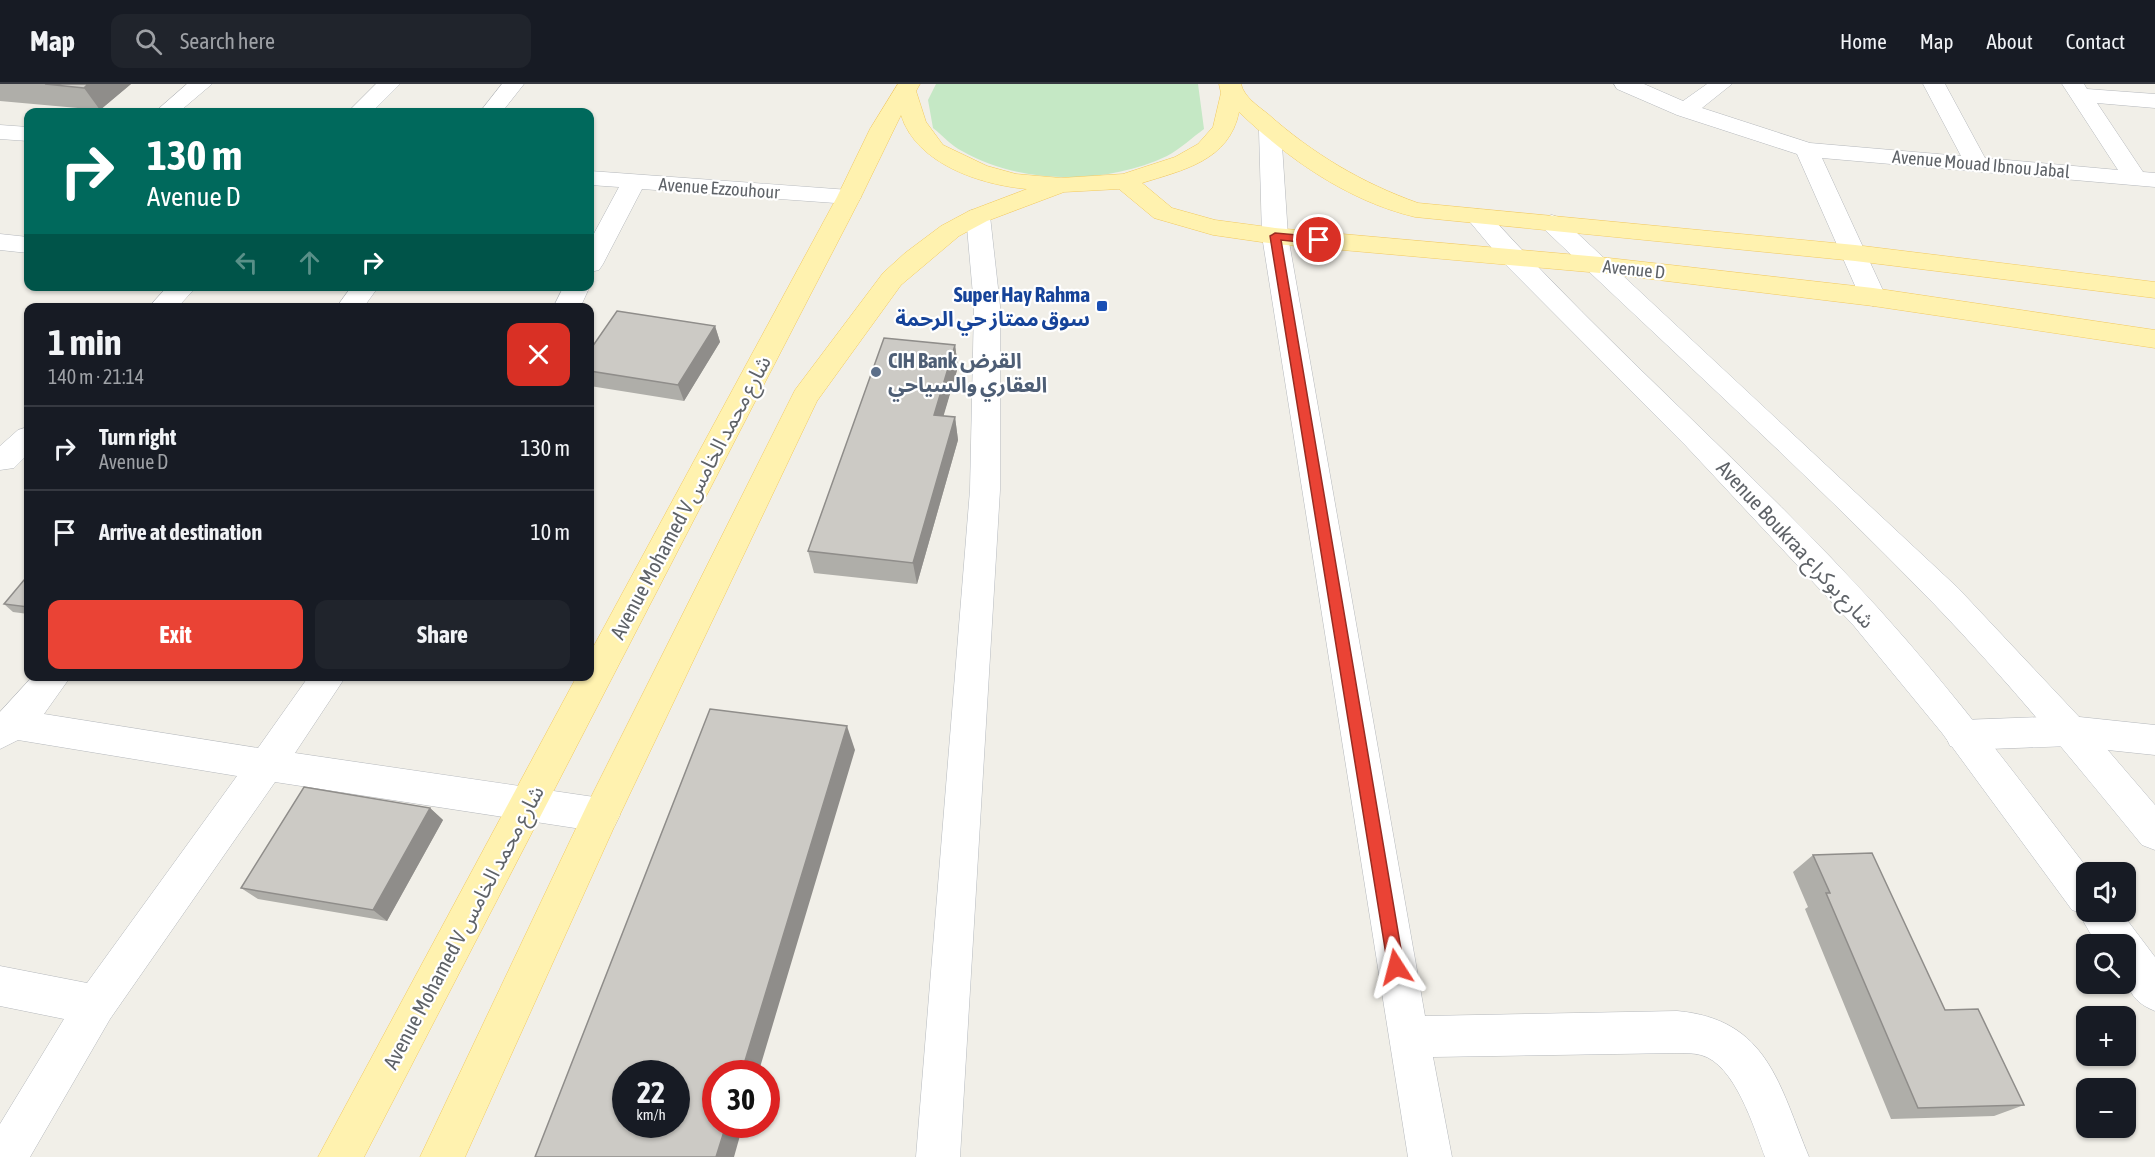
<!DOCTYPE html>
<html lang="en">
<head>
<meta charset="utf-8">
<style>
  :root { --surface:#171b24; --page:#20242c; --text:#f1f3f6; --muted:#9ea1a6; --line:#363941; --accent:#ea4335 }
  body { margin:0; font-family:"Asap Condensed","Noto Sans Arabic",sans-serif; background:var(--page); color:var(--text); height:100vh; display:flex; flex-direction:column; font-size:22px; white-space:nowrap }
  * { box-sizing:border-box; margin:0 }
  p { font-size:20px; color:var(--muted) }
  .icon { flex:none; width:33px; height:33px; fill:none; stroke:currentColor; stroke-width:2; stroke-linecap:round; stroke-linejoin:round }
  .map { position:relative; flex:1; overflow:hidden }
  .side { position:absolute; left:24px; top:219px; width:570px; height:378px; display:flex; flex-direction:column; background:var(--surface); border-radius:12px; box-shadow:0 2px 4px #0004 }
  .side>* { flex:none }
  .guide { position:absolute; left:24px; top:24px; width:570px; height:183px; border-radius:12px; box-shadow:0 2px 4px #0004; background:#00695c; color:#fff; overflow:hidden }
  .controls { position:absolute; left:2076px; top:778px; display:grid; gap:12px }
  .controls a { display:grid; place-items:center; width:60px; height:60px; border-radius:12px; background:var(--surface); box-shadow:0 2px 4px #0004; font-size:30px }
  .speed { position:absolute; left:612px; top:976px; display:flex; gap:12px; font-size:30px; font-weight:700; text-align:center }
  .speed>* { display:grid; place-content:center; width:78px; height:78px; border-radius:50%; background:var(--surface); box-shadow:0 2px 4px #0004; line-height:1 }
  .speed small { font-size:15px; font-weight:400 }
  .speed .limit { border:9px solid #d22; background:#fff; color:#111 }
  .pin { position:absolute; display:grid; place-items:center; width:51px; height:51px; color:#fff; margin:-26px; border:3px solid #fff; border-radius:50%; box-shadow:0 2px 6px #0007 }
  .me { position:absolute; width:66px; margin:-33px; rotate:351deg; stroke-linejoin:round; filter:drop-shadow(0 0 4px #0008) }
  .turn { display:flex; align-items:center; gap:21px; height:126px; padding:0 24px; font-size:27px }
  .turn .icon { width:78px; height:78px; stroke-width:2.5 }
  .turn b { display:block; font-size:42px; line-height:51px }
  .lanes { display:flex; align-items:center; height:57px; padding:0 24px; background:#0003; justify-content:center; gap:30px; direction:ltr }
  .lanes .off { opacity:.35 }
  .round { display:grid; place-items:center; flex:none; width:63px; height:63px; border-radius:12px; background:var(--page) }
  .overview { display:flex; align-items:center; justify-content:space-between; height:102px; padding:0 24px }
  h1 { font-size:36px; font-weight:700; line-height:45px }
  .cta { display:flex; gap:12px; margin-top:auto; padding:12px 24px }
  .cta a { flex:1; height:69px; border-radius:12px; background:var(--accent); color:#fff; font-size:24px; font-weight:700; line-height:69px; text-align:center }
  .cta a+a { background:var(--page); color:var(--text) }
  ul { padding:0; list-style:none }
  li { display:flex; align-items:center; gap:18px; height:84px; padding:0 24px; border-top:2px solid var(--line) }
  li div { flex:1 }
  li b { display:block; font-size:22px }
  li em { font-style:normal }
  header { display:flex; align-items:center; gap:36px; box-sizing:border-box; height:84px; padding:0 30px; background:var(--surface); border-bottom:2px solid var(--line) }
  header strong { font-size:28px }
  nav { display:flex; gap:33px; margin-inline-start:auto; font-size:21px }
  .search { width:420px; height:54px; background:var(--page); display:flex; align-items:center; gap:15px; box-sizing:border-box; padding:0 21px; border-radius:12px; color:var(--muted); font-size:22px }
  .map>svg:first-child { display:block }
  .green { fill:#c5e8c5 }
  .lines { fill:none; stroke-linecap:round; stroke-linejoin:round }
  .street-casing { stroke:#b5b8bc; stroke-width:1 }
  .secondary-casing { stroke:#b6babf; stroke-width:1 }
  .primary-casing { stroke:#f2c960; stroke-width:1 }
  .street { fill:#fff; fill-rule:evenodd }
  .secondary { fill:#fff; fill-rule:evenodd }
  .primary { fill:#fff2af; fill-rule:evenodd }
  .wall { fill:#afaea9 }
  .shaded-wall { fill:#8f8d8a }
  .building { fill:#cccac5; stroke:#8f8d8a; stroke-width:1.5; fill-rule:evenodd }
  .route { fill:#ea4335; stroke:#982c22; stroke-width:1.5 }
  .transit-dot { fill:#1a4fb4; stroke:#fff; stroke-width:2 }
  .service-dot { fill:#5c6f8a; stroke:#fff; stroke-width:2 }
  .labels { text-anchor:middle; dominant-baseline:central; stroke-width:4.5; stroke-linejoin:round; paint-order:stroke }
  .far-street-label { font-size:18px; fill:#5f6368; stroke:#fff }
  .transit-label { font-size:21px; font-weight:bold; fill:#164399; stroke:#fff; text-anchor:end }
  .service-label { font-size:21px; font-weight:bold; fill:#4e5e75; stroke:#fff; text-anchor:start }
  .street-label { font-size:21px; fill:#5f6368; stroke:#fff }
</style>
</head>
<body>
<header>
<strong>Map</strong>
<div class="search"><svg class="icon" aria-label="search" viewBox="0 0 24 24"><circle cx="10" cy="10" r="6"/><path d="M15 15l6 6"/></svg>Search here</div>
<nav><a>Home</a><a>Map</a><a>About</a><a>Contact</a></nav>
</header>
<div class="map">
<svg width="2155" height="1073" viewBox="0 0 2155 1073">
  <rect width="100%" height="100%" fill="#f1efe8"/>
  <path class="green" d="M936,0H1198L1204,45C1193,53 1180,65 1167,72C1106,101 1021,101 962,67C952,62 943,52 933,44L928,16Z"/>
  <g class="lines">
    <defs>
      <path id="street" d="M187,0H212L179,28H155Z
        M376,0H400L372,28H348Z
        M502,0H524L502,28H480Z
        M1614,0H1644L1683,17L1707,0H1732L1702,24L1810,59L1961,72L1923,0H1945L1985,74L2118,86L2062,0H2084L2087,5L2155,10V24L2097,19L2143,88L2155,89V103L1822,74L1886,213L1882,219L1873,222L1864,219L1860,213L1797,70L1677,31L1617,5Z
        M1270,39L1278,41L1281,46L1288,152L1425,932L1677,927C1768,935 1779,1001 1809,1073H1765C1754,1044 1735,980 1701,971C1693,969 1685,969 1677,969L1433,973L1452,1073H1408L1262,152L1259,46L1262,41Z
        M0,41L28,43V57L0,55Z
        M590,87L849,106L858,108L861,113L858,118L849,120L642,105L603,180L599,186L590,188V157L619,103L590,101Z
        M0,150L28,153V169L0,166Z
        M168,202H197L177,224H148Z
        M352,202H379L363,224H336Z
        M564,202L590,201V202L580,224H553Z
        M28,343V370L14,384L0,386V362L18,346Z
        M33,592H71L44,630L258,664L309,592H346L295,669L601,714L614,719L620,731L614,743L601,748L275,698L110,935L30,1073H0V1040L64,935L0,922V882L87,899L237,692L18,656L0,665V628Z
        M2070,632L2155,641V671L2070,662L1963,666L1950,662L1945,651L1950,640L1963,636Z"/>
      <path id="secondary" d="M978,125L987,127L990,132L1000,222V406L960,1073H916L970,406L974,222L966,132L969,127Z
        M1477,125L1486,127C1610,265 1753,386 1878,524C1954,608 2022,699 2091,789H2086V828H2121L2155,873V927C2122,914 2126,892 2126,861H2097L2078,828L2072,826L1942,649L1854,542L1686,362L1506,181L1465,132L1468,127Z
        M1552,131L1561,134L1958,504L2082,636L2155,721V766L2142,761C2075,679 2008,597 1935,521C1809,391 1674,269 1543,144L1540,139L1543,134Z"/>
      <path id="primary" d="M898,0H920L916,7L926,38L943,61L987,82L1016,90L1061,94L1123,90L1175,73L1198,60L1213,43L1221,9L1219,0H1241C1244,13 1258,22 1268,30C1313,70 1362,99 1418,119L1855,161L2155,198V214L1855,177L1415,133C1348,117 1288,75 1239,28C1229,77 1183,86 1142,99L1172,124L1215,136L1275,144L1600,173L1873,204L2155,246V264L1873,222L1600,189L1275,160L1213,151L1154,134L1119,105L1064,108L987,137L959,152L901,201L817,317L615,741L465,1073H420L588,719L795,306L883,189L905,169L941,142L969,127L1027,105C981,101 916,80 901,31L861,113L364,1073H318L577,592H590V569L837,113L870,45Z"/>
    </defs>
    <use href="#street" class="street-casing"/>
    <use href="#secondary" class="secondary-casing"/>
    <use href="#primary" class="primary-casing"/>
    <use href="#street" class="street"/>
    <use href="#secondary" class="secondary"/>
    <use href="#primary" class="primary"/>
  </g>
  <path class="wall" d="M0,0H131L100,26L0,17Z
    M715,242L720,258L684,317L590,302V266Z
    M955,261L958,283L943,332L955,333L958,356L917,500L814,489L808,467Z
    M28,497V530L13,528L4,520Z
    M430,724L443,736L387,837L258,815L241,804Z
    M1813,771L1945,926L2024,1021L1994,1032L1891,1035L1805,825L1808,823L1793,788Z"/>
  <path class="shaded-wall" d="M88,0H131L100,26L84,4Z
    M715,242L720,258L684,317L678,301Z
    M955,261L958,283L937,354L934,331Z
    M955,333L958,356L917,500L913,479Z
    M847,642L855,666L758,990H741Z
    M430,724L443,736L387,837L373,826Z
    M726,1041H743L734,1073H716Z"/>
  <path class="building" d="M45,0H88L84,4Z
    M617,227L715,242L678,301L590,287V266Z
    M884,254L955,261L934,331L955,333L913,479L808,467Z
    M24,496L28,497V523L4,520Z
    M710,625L847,642L741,990H716V1041H726L716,1073H535ZM626,990H676V1041H626Z
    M304,703L430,724L373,826L241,804Z
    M1872,769L1945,926L1978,925L2024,1021L1918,1024L1826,809H1830L1813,771Z"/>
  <path class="route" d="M1275,149L1319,153L1324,156L1319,160L1281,156L1404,883L1402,888L1396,891L1390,888L1388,883L1270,152Z"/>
  <rect class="transit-dot" x="1096" y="216" width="12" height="12" rx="3"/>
  <circle class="service-dot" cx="876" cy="288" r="6"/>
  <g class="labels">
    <g class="far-street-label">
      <text transform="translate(1981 80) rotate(5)">Avenue Mouad Ibnou Jabal</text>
      <text transform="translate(719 104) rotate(4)">Avenue Ezzouhour</text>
      <text transform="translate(1634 185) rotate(6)">Avenue D</text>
    </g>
    <g class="transit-label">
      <text x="1090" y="210">Super Hay Rahma<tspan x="1090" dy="24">سوق ممتاز حي الرحمة</tspan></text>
    </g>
    <g class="service-label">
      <text x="888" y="276">CIH Bank القرض<tspan x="888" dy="24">العقاري والسياحي</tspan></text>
    </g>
    <g class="street-label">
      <text transform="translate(690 413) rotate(-62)">Avenue Mohamed V شارع محمد الخامس</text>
      <text transform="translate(1796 460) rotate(47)">Avenue Boukraa شارع بوكراع</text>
      <text transform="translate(463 843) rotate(-62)">Avenue Mohamed V شارع محمد الخامس</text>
    </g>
  </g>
</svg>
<div class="controls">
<a><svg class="icon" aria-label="sound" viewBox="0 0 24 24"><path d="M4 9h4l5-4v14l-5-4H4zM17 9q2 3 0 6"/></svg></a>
<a><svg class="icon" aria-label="search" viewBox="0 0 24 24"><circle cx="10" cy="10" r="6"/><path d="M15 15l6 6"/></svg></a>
<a>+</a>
<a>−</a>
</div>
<div class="speed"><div>22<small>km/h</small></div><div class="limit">30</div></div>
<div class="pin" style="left:1319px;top:156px;background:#d93025"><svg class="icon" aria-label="arrive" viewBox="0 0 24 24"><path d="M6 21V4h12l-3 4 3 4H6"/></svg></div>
<svg class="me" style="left:1396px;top:883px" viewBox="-20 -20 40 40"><path d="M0-17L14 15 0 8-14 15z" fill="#ea4335" stroke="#fff" stroke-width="4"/></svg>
<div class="guide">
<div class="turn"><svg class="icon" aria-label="right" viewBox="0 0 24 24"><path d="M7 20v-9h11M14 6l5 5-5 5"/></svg><div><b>130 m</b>Avenue D</div></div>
<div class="lanes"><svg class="icon off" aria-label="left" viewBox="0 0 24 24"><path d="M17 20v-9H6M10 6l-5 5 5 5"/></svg><svg class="icon off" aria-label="ahead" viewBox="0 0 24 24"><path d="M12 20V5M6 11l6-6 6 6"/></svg><svg class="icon" aria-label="right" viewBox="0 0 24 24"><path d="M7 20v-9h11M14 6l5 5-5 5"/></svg></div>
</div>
<section class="side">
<div class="overview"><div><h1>1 min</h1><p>140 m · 21:14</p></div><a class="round" style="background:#d93025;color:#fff"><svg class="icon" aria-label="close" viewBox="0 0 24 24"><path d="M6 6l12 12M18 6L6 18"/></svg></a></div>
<ul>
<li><svg class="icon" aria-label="right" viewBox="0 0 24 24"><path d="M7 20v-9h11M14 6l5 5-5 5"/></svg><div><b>Turn right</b><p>Avenue D</p></div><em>130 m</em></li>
<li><svg class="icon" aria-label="arrive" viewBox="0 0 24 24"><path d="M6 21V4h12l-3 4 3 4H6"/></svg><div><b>Arrive at destination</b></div><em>10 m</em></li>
</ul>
<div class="cta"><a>Exit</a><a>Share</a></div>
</section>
</div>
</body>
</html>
